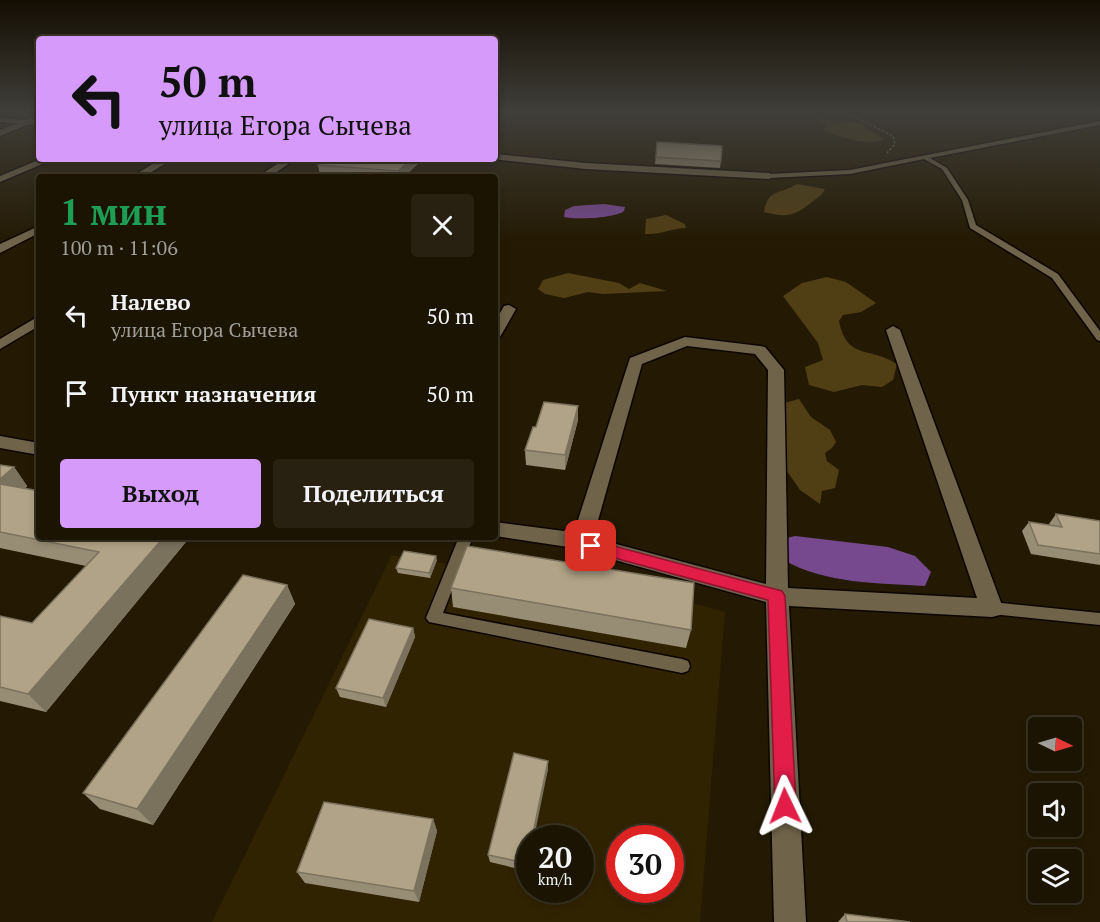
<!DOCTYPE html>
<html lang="ru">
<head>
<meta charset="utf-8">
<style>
  :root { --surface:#1b1402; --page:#282111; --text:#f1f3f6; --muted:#a09e99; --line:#393324; --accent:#d69bfa }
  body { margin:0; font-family:"PT Serif",serif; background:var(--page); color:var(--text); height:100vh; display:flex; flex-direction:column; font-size:22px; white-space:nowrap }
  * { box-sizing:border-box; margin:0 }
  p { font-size:20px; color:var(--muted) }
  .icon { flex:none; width:33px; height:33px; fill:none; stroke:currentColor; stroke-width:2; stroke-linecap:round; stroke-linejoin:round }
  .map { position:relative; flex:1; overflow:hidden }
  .details { position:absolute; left:36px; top:174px; width:462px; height:366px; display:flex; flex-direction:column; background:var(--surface); border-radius:6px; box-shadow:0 3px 9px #0003,0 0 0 2px var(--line) }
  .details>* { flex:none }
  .hud { position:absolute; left:36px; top:36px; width:462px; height:126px; border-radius:6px; box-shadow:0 3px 9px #0003,0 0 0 2px var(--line); background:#d69bfa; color:#111; overflow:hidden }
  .needle { width:39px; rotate:95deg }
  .tools { position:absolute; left:1028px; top:717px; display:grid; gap:12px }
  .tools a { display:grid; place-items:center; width:54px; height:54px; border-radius:6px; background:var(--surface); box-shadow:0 3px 9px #0003,0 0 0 2px var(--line); font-size:30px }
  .speed { position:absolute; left:516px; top:825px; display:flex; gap:12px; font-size:30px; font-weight:700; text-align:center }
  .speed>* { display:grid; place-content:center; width:78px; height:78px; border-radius:50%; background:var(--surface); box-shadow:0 3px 9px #0003,0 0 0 2px var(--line); line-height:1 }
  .speed small { font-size:15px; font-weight:400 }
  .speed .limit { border:9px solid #d22; background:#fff; color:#111 }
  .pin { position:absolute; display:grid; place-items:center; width:51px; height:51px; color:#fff; margin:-26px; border-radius:12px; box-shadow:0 3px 9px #0006 }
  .me { position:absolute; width:66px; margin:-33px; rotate:358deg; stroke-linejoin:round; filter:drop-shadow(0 0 4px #0008) }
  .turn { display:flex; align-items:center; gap:21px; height:126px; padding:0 24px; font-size:27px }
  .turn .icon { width:78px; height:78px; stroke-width:2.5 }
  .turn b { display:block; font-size:42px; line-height:51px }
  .round { display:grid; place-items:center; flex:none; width:63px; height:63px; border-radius:6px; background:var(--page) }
  .overview { display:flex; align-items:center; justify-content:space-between; height:102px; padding:0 24px }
  h1 { font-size:36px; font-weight:600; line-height:45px; color:#1e9e55 }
  .primary-button { display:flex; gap:12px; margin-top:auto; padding:12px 24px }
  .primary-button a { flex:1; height:69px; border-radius:6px; background:var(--accent); color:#111; font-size:24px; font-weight:600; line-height:69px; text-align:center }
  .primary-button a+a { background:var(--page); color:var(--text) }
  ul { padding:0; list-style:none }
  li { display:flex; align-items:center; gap:18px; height:78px; padding:0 24px }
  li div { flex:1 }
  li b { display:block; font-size:22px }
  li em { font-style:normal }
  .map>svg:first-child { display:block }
  .built { fill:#302302; fill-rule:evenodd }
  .green { fill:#503e14 }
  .water { fill:#76498f }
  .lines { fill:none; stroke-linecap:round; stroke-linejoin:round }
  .lane-casing { stroke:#0d0500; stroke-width:3 }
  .street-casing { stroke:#0d0500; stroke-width:3 }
  .secondary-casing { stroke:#0d0500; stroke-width:3 }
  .path { stroke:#7d7461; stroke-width:1.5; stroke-dasharray:3 1.5; stroke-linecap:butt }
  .lane { fill:#6f6349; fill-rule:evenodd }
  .street { fill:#6f6349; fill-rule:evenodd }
  .secondary { fill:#6f6349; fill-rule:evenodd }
  .wall { fill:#978c74 }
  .shaded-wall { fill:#7b725e }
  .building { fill:#b0a387; stroke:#7b725e; stroke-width:1.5 }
  .route { fill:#e11d48; stroke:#92132f; stroke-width:1.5 }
</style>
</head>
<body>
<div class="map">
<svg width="1100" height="922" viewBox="0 0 1100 922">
  <rect width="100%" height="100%" fill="#241a03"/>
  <path class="built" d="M392,555L689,602L725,612L700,922H212ZM530,838H580V890H530ZM620,838H670V890H620Z"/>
  <path class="green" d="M811,118L864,124L865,128L885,139C867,147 841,137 824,130L827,125Z
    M797,184L825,189C822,196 818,197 812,202C794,216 787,218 764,212C768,188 780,195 797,184Z
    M666,215L685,224L686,228C672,228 660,235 645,234L646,219Z
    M568,273L619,283L629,289L640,283L667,291L603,294L588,292L564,298L545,294L538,289L543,280Z
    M827,277L846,282L876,303L861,312L843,315L839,321C847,361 870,346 897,364L893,380L882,387L862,385L834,392L809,385L805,367L823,360L818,343L783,296L802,283Z
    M799,399L811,417L830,430L836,442L832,448L825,453L827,461L839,470L835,488L822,491L820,504L800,490L787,471L784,403Z"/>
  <path class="water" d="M604,204L625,207L624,211C616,218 575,220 564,217L565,210L574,206Z
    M795,536L888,547L915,556L931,572L925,586C879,583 825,584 784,560L787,538Z"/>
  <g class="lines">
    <defs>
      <path id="lane" d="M1100,121V125L930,158L947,168L968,200L976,225L1058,274L1100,331V341L1097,340L1052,278L970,228L962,200L942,169L924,159L850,174L769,178L766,176L769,174L850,170Z
        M459,537H473L443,613L682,659L688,661L690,666L688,671L682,673L429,622L426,618Z
        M992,602L1100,613V625L992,614L987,612L985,608L987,604Z"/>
      <path id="street" d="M39,115V120L0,136V130Z
        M495,154L586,163L769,173L774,176L769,179L586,169L492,159H495Z
        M41,159H54L0,182V176Z
        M161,159H173L143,177H131Z
        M39,226V233L0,253V244Z
        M509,305L516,309L500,337L495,338V322L504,306Z
        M893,326L900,330L1003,608L1000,615L992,617L789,606L806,922H774L766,602L568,547L495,536V522L564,531L578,520L630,358L685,337L760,346L765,347L784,370L788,588L977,598L886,330ZM687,346L755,354L768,370L766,584L586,536L597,524L642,364Z
        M0,436L39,443V455L0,448Z"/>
      <path id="secondary" d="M0,118L39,121V125L0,122Z
        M285,159H296L269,177H257Z
        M39,316V326L0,349V339Z"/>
    </defs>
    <use href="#lane" class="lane-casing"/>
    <use href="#street" class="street-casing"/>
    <use href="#secondary" class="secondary-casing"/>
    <path class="path" d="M845,112L893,136L895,144L887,153"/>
    <use href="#lane" class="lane"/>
    <use href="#street" class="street"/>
    <use href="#secondary" class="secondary"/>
  </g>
  <path class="wall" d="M657,142L721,161L720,168L655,164Z
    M423,159L404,177H344L320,175L318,165Z
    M578,406V420L565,470L526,465L525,450L536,427Z
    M0,465L14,467L27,486L25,489L190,537L46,712L0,701V616L32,623L86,566L0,548Z
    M1056,514L1100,521V565L1031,554L1022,531L1029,522L1050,525L1049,524Z
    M437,560L430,578L398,573L396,568Z
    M287,585L295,604L153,825L100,809L83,793Z
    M451,588L691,630L686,648L453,607Z
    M413,628L415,637L386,707L340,697L336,688Z
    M548,769L530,838V859L527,871L490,862L488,855Z
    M433,819L437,831L419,902L305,883L297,872Z
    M845,914L910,922H838Z"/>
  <path class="shaded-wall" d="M411,159H423L404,177H399L398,171Z
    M578,406V420L565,470V455Z
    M14,467L27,486L9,502L0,490V479Z
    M164,537H190L46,712L28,694Z
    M436,556L437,560L430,578L429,573Z
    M287,585L295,604L153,825L137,809Z
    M413,628L415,637L386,707L383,698Z
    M548,761V769L534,838H532Z
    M433,819L437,831L419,902L414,891Z
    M530,849V859L527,871L526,863Z"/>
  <path class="building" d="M657,142L722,146L721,161L656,157Z
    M325,159H411L398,171L318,165Z
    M544,402L578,406L565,455L525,450L533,427H536Z
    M0,465L14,467L0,479Z
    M0,484L39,491V537H164L28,694L0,687V616L32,623L99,552L0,532Z
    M1056,514L1100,521V554L1038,545L1029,522L1062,527Z
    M467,546L694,583L691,630L451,588Z
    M404,551L436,556L429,573L396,568Z
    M243,575L287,585L137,809L83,793Z
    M369,619L413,628L383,698L336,688Z
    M514,753L548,761L532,838H530V849L526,863L488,855Z
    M324,802L433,819L414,891L297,872Z
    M845,914L910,922H847Z"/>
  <linearGradient id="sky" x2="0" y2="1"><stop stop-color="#140e02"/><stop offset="0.46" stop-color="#3f3e39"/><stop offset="1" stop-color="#3f3e39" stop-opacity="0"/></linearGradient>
  <rect width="1100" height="242" fill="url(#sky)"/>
  <path class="route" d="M591,540L782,591L785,596L796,806L793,813L785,816L778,813L775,806L768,600L586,550L584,546L586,542Z"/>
</svg>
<div class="tools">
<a><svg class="needle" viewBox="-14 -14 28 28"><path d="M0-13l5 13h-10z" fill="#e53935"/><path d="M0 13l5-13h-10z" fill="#a09e99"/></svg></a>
<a><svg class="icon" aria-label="sound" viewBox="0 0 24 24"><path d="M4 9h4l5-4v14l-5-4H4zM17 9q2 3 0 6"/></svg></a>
<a><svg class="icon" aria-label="layers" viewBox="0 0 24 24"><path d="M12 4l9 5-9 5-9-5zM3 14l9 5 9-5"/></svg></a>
</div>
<div class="speed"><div>20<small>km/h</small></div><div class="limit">30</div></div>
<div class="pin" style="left:591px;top:546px;background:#d93025"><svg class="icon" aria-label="arrive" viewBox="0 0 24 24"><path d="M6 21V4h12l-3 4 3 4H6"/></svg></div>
<svg class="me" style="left:785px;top:806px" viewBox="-20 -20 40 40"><path d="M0-17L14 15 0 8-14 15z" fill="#e11d48" stroke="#fff" stroke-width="4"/></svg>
<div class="hud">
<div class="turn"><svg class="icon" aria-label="left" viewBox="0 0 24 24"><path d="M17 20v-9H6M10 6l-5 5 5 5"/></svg><div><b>50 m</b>улица Егора Сычева</div></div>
</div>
<section class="details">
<div class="overview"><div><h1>1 мин</h1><p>100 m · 11:06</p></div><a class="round"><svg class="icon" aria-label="close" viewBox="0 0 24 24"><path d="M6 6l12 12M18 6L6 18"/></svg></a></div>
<ul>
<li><svg class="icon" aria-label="left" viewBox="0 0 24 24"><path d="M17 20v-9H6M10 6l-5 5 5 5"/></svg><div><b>Налево</b><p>улица Егора Сычева</p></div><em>50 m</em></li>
<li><svg class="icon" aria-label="arrive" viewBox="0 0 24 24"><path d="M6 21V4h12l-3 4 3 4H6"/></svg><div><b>Пункт назначения</b></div><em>50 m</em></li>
</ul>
<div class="primary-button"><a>Выход</a><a>Поделиться</a></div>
</section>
</div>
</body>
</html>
